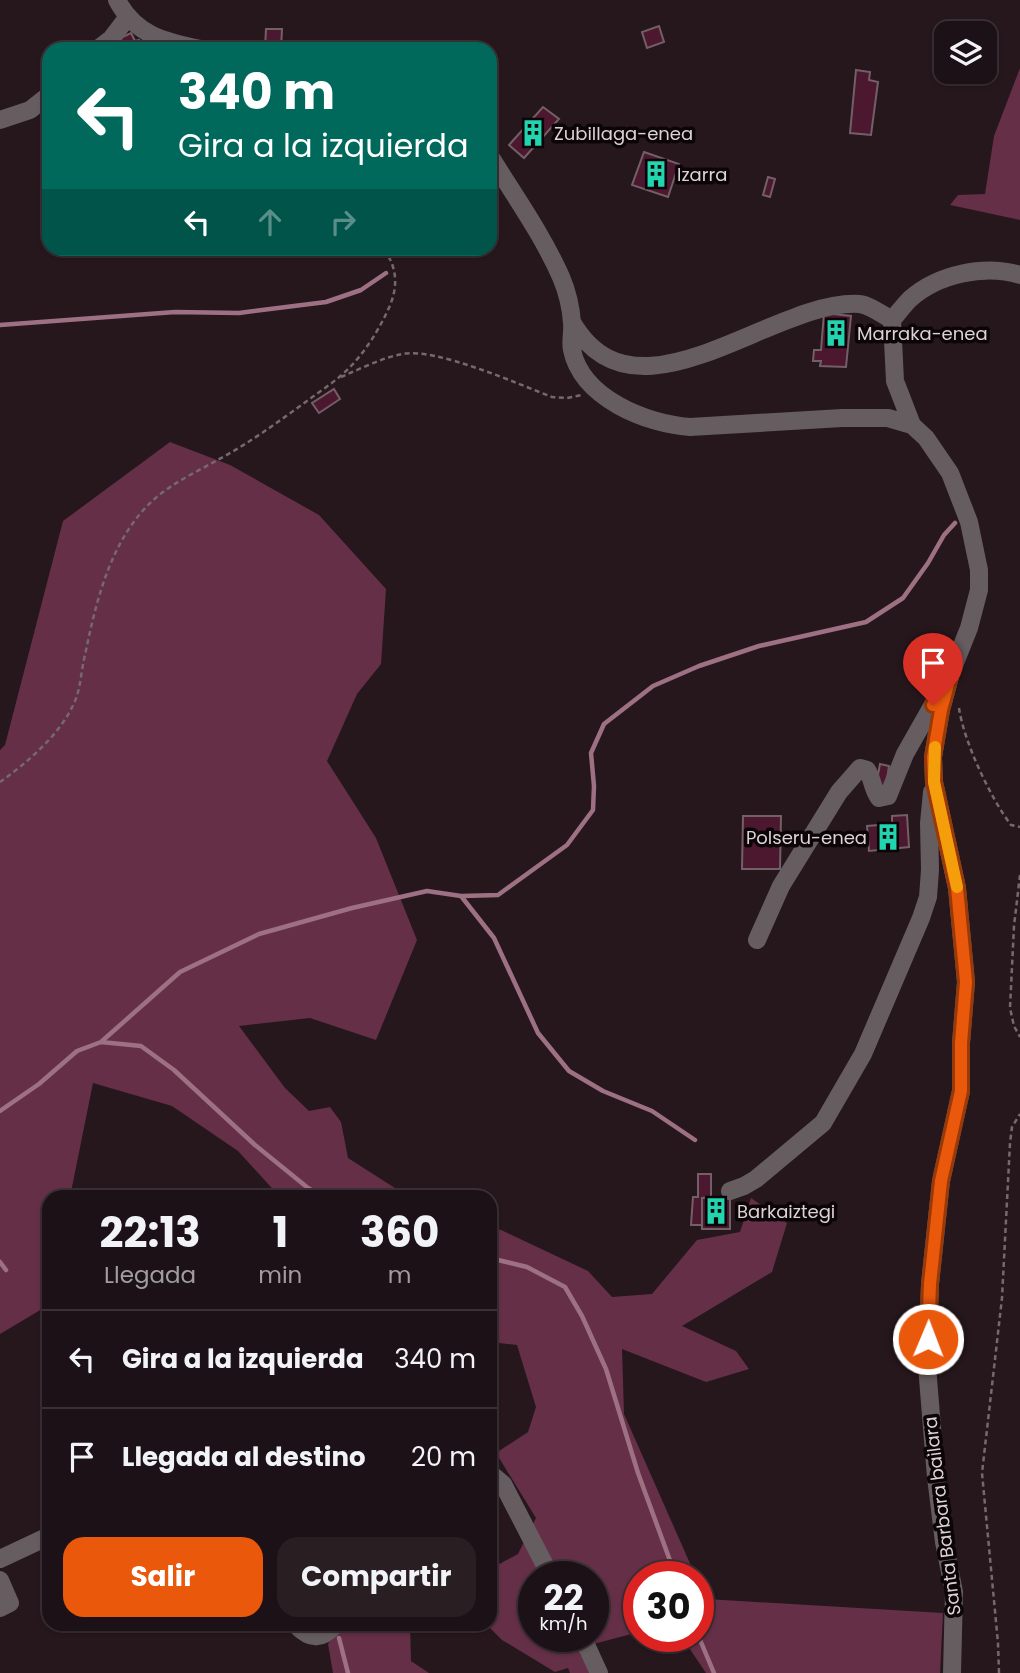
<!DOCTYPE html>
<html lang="es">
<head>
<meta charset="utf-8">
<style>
  :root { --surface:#1c1116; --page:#291f23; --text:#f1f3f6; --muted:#a09da1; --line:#3a3135; --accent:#ea580c }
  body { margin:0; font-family:Poppins,sans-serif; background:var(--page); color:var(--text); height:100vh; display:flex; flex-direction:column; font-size:26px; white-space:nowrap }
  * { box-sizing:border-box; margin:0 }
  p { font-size:23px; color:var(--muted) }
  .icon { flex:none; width:38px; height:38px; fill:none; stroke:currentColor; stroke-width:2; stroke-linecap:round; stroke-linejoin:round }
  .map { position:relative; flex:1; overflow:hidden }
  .panel { position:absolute; left:42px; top:1190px; width:455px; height:441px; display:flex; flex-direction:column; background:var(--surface); border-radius:21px; box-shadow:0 2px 5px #0004,0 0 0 2px var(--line) }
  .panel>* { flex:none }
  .banner { position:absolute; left:42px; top:42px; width:455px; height:214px; border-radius:21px; box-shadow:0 2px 5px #0004,0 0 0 2px var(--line); background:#00695c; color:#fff; overflow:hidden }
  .controls { position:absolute; left:934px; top:21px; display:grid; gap:14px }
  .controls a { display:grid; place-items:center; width:63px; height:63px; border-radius:14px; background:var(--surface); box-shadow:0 2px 5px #0004,0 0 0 2px var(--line); font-size:35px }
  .speed { position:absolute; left:518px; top:1561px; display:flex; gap:14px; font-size:35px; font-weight:700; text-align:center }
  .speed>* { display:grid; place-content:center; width:91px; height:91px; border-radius:50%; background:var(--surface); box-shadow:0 2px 5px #0004,0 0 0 2px var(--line); line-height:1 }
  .speed small { font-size:18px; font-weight:400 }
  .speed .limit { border:10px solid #d22; background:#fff; color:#111 }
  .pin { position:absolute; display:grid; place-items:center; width:60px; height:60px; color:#fff; margin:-72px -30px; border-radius:50% 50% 50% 0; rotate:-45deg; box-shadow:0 0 7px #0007 }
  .pin .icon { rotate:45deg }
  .me { position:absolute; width:77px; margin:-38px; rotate:1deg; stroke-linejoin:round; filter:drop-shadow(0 0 5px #0008) }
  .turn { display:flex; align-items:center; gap:24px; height:147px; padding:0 21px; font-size:32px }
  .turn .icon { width:91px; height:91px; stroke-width:2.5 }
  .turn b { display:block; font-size:49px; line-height:60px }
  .lanes { display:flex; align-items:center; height:66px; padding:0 21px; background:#0003; justify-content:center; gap:35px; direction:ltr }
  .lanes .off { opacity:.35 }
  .eta { display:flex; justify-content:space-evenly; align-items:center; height:119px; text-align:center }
  .eta b { font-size:42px; font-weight:700; line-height:49px }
  .cta { display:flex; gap:14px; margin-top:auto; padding:14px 21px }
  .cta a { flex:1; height:80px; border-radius:21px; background:var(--accent); color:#fff; font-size:28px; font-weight:700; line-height:80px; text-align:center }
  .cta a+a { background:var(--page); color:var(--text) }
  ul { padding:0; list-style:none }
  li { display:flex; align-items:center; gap:21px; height:98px; padding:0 21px; border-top:2px solid var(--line) }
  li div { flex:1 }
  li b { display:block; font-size:26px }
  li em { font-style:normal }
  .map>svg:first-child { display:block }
  .forest { fill:#652f47; fill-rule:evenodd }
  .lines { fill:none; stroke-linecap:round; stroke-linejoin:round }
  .stream { stroke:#9d7183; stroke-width:4.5 }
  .building { fill:#4b1830; stroke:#735f66; stroke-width:2 }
  .path { stroke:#76696e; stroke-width:2.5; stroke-dasharray:5 3.5; stroke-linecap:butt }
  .minor { stroke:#665d60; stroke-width:18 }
  .route-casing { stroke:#983908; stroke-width:18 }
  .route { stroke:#ea580c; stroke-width:12 }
  .slow { stroke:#f59e0b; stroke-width:12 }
  .labels { text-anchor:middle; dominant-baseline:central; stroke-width:7; stroke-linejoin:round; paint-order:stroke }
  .poi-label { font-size:18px; fill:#ddd2d6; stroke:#0b0507; text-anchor:start }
  .street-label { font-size:18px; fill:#ddd2d6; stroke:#0b0507 }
</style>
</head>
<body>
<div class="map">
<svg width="1020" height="1673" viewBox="0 0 1020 1673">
  <rect width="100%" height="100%" fill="#26171d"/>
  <path class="forest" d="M1020,68V220L950,205L958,195L985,194L994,136Z
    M170,442L230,465L319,515L386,589L381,664L357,694L327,761L376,838L417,940L376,1040L310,1018L239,1026L285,1088L309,1111L330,1107L341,1122L348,1158L409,1197H280L238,1151L172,1106L93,1083L70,1197H49L47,1306L0,1334V750L5,745L63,521Z
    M751,1198L787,1223L772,1272L682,1326L736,1351L749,1369L706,1382L622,1349L624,1414L696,1577H639V1632L582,1647L590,1673H570L568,1668L555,1672L502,1640L486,1624H490V1569L518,1554L536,1518L496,1453L528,1432L536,1407L517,1345L490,1342V1227L501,1230L588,1271L612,1297L652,1294L697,1240L740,1232ZM534,1577H593V1636H534Z
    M698,1582L706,1599L943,1613L940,1673H706L681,1636H698Z
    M340,1624H410L411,1661L429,1673H333L328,1644Z"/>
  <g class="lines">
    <path class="stream" d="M0,325L175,312L239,313L326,302L361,290L386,273
      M462,896L498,895L567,845L593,810L594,786L591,753L604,724L653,686L699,666L759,646L866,622L903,598L928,563L944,535L955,523
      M101,1042L180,972L259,934L352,908L427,891L461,896L494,938L538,1033L569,1071L603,1091L652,1111L695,1140
      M0,1111L39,1084L77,1051L101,1042L141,1046L174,1070L255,1145L308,1188L323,1197
      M490,1258L527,1267L565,1287L582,1316L606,1369L638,1473L676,1577
      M0,1262L6,1270
      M698,1635L714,1673
      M339,1638L348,1673"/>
  </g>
  <path class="building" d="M659,26L664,42L647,48L642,32Z
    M266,29H282L281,49L265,48Z
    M131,33L135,41L139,40L141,45L138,46L139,49H120L116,40Z
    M856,70L870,72L869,80L878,82L871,135L850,133Z
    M543,107L559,119L524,158L509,145Z
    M644,152L679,164L668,197L632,185Z
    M768,177L775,179L770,197L763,195Z
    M824,313L851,316L846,367L820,366L821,361H813L814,350H821Z
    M334,389L340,399L319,413L312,403Z
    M880,764L889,766L886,787L876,785Z
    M907,815L909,847L869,851L867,826L892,824V816Z
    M743,816H781L780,869H742Z
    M698,1174H711V1197L702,1198V1225H691L693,1197H698Z
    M730,1197V1229H702V1198Z"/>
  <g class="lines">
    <path class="path" d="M341,377C360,369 381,358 402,354C435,347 518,384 552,397L567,398L582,395
      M959,708C964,742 990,797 1011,825L1020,827
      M0,782C28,762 61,734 75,701C81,687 81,670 85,655C97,597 112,534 159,495C178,480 202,469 223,457C254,440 282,419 311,398C325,388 340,378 352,365C366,350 378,331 387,312C398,290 399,269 383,248
      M1020,875L1014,926L1010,1008L1014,1026L1020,1037
      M999,1673L998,1643L982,1473L1002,1298L1010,1143L1012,1127L1020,1114"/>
    <path class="minor" d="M117,0C135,35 165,42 201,49
      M98,49L111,39L127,18
      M0,120L30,110L49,95
      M490,156C514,195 542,234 561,277C567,291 571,308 572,323C573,332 570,342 572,350C582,398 646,424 690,427L842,418H888L912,425L926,438L950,473L969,522L979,570V590L969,628L951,673L941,710L933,757L934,782L957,888L966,982L961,1043V1091L941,1181L930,1284L927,1366L936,1477L944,1542L954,1592L952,1673
      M892,320C898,313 904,305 910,299C938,274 985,264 1020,275
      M572,322C636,433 772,299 859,304C870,305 883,315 892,320L895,381L912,425
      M757,940L781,886L839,792L860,768L867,770C873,779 872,789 879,798L888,796L905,754L939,694
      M730,1191L744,1186L756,1179L823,1123L863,1054L921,918L928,897L930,870L929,823L932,792
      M490,1473L503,1484L551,1577
      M0,1559L49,1536
      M0,1580L10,1603L0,1608
      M295,1624C310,1640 321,1641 336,1624
      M582,1636L599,1673"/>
  </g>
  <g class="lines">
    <defs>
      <path id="route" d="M928,1339L930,1284L941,1181L961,1091V1043L966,982L957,888L934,782L933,757L941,710L951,673L933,705"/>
    </defs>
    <use href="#route" class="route-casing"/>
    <use href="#route" class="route"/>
    <path class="slow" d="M935,747L934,782L957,887"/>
  </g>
  <defs>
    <symbol id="building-bare" viewBox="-9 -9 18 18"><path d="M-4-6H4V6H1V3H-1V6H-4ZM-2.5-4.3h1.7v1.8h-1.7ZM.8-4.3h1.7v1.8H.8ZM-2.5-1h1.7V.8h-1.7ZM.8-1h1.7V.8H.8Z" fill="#20d5b0" stroke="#0b0507" stroke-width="2.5" paint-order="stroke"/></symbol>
  </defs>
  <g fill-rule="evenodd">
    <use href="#building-bare" x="514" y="114" width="38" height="38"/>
    <use href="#building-bare" x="637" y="155" width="38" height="38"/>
    <use href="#building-bare" x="817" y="314" width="38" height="38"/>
    <use href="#building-bare" x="869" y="818" width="38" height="38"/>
    <use href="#building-bare" x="697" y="1192" width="38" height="38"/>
  </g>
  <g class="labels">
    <g class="poi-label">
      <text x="554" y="133">Zubillaga-enea</text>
      <text x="677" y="174">Izarra</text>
      <text x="857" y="333">Marraka-enea</text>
      <text x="867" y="837" text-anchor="end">Polseru-enea</text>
      <text x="737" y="1211">Barkaiztegi</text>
    </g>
    <g class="street-label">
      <text transform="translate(942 1516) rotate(-97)">Santa Barbara bailara</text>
    </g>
  </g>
</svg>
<div class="controls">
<a><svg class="icon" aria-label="layers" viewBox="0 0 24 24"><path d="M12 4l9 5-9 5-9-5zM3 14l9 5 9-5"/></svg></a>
</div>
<div class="speed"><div>22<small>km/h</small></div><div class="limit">30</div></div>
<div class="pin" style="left:933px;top:705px;background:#d93025"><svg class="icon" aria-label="arrive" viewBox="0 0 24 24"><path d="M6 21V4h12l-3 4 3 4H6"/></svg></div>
<svg class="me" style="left:928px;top:1339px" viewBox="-20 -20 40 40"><circle r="17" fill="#ea580c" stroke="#fff" stroke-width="3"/><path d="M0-11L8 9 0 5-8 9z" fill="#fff"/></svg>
<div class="banner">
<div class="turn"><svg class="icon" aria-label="left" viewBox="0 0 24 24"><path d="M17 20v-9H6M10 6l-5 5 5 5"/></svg><div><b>340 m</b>Gira a la izquierda</div></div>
<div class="lanes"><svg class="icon" aria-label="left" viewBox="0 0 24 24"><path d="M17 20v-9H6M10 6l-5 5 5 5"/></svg><svg class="icon off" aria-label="ahead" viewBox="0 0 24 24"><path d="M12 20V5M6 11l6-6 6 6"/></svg><svg class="icon off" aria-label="right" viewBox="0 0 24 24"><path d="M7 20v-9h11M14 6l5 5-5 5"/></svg></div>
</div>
<section class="panel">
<div class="eta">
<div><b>22:13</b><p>Llegada</p></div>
<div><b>1</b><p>min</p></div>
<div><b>360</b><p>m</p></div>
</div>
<ul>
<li><svg class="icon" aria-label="left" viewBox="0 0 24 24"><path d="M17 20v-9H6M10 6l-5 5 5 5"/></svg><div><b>Gira a la izquierda</b></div><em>340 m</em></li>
<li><svg class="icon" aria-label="arrive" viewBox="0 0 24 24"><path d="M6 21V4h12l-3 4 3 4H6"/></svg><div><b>Llegada al destino</b></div><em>20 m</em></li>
</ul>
<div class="cta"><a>Salir</a><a>Compartir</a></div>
</section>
</div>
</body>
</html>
